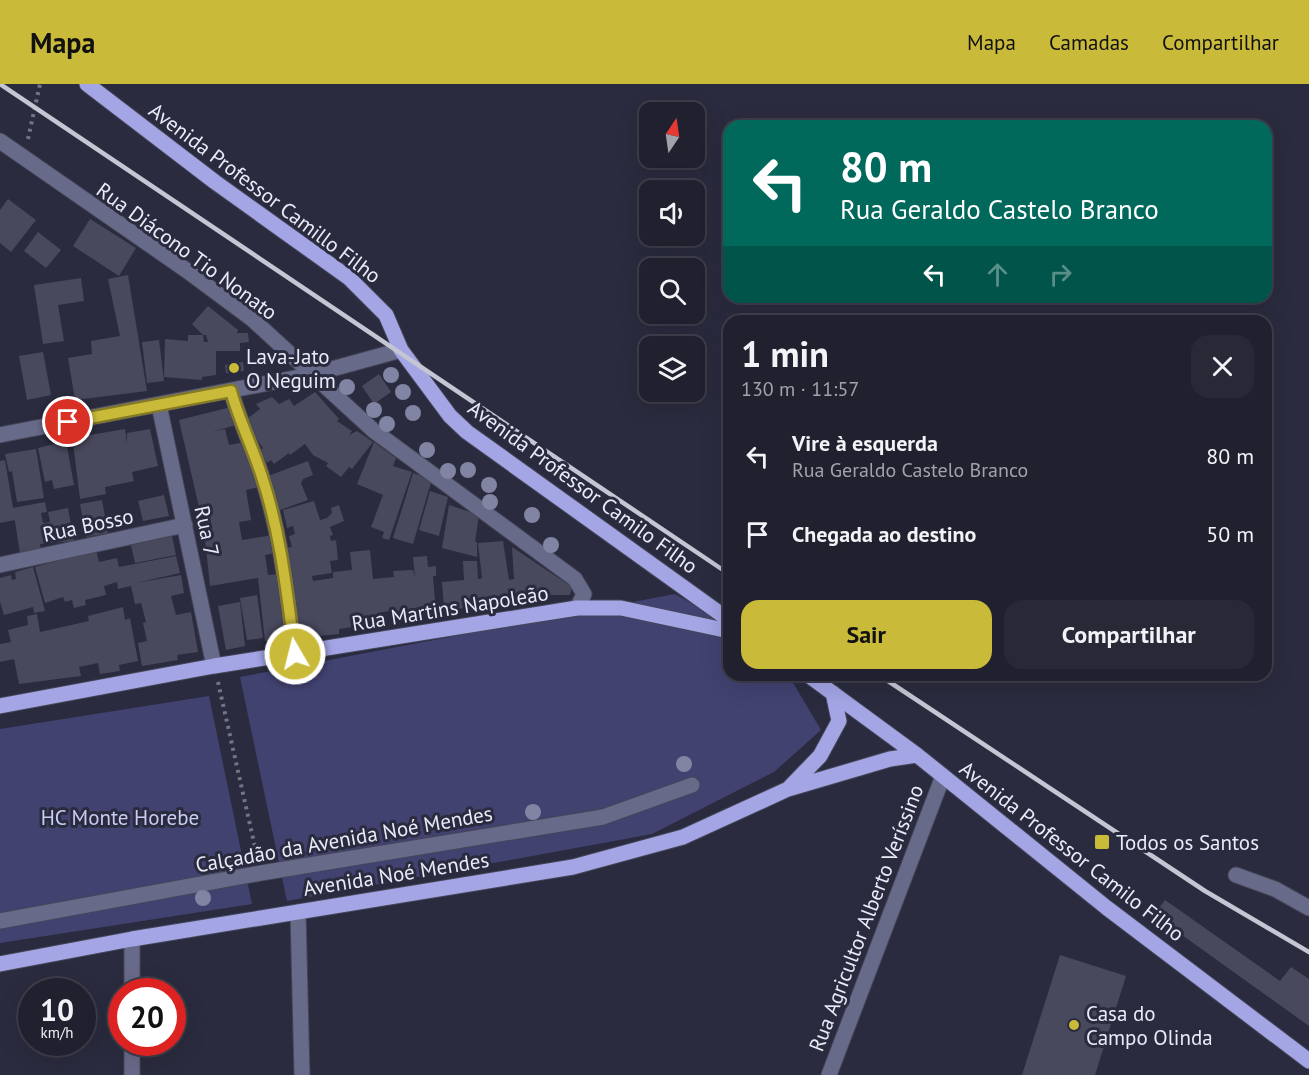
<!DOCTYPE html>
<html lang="pt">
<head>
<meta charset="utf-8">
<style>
  :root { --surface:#20202e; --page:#282836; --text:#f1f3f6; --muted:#a2a3aa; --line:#3d3e4a; --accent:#caba3a }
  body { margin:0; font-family:"PT Sans",sans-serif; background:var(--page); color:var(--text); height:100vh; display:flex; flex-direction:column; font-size:22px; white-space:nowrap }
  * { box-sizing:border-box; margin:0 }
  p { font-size:20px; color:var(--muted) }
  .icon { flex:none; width:33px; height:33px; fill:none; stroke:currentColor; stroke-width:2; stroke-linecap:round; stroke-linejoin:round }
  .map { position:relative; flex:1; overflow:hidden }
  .sheet { position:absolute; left:723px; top:231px; width:549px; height:366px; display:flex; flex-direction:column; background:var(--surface); border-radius:18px; box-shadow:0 6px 24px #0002,0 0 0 2px var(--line) }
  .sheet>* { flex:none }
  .guide { position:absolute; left:723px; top:36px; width:549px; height:183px; border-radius:18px; box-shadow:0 6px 24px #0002,0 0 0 2px var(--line); background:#00695c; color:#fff; overflow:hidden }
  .needle { width:39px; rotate:13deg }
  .tools { position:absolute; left:639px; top:18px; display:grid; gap:12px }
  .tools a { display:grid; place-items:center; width:66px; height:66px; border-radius:12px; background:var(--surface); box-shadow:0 6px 24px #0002,0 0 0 2px var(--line); font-size:30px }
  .speed { position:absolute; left:18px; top:894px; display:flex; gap:12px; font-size:30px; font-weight:700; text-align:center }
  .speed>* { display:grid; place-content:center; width:78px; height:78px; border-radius:50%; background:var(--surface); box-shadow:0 6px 24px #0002,0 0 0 2px var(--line); line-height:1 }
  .speed small { font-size:15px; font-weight:400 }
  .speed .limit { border:9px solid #d22; background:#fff; color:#111 }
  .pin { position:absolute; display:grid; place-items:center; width:51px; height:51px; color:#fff; margin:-26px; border:3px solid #fff; border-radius:50%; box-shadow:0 2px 6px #0007 }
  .me { position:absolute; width:66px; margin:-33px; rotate:352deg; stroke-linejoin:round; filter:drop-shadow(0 0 4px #0008) }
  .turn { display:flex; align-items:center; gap:21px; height:126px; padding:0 18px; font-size:27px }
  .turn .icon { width:78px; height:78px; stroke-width:2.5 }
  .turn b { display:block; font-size:42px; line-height:51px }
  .lanes { display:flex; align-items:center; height:57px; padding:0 18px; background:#0003; justify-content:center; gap:30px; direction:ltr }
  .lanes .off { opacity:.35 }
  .round { display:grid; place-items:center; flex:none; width:63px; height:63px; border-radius:18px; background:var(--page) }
  .overview { display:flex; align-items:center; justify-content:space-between; height:102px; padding:0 18px }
  h1 { font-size:36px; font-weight:700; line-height:45px }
  .cta { display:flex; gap:12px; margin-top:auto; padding:12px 18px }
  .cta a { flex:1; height:69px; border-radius:18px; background:var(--accent); color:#111; font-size:24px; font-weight:700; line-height:69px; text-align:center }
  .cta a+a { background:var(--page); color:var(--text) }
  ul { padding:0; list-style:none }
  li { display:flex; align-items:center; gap:18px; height:78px; padding:0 18px }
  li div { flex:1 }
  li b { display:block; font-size:22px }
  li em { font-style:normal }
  header { display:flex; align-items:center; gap:36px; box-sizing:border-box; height:84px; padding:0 30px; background:var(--accent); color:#111 }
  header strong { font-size:28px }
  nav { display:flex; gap:33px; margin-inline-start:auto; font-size:21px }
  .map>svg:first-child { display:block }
  .green { fill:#424271 }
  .building { fill:#48495d }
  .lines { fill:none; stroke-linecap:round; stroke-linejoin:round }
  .minor-casing { stroke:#454658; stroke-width:17 }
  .major-casing { stroke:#454658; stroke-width:17 }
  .path { stroke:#737485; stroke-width:4; stroke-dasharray:3 4.5; stroke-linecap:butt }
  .minor { stroke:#686a89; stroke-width:15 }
  .major { stroke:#a3a5e5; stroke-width:15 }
  .rail { stroke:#c5c6d4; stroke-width:4.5 }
  .tree { fill:#8184a2 }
  .route-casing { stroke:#837926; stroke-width:15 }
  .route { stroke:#caba3a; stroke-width:10 }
  .poi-dot { fill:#caba3a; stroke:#2a2b3e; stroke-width:2 }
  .labels { text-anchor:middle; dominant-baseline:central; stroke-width:6; stroke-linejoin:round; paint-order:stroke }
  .street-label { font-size:21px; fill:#eaebf8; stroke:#2a2b3e }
  .poi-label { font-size:21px; fill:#eaebf8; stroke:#2a2b3e; text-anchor:start }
  .park-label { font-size:21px; fill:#c9ccf4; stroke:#2a2b3e }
</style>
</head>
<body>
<header>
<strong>Mapa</strong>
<nav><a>Mapa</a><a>Camadas</a><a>Compartilhar</a></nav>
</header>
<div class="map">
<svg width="1309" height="991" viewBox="0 0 1309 991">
  <rect width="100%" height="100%" fill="#2a2b3e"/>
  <path class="green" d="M675,510L729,541V591H785L792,597L821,646L774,688L652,750L287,817L240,593Z
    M209,612L252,820L0,859V645Z"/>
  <path class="building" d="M8,115L36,136L11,168L0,159V126Z
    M90,135L136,164L119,192L73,162Z
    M38,148L61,166L46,184L24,167Z
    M128,191L147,307L75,316L68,274L92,270L91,257L120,252L108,195Z
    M81,194L84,217L58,221L64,257L43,260L34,201Z
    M208,222L238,246L237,249H248L249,258L240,259V267H216V291L202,293V296L164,293L165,255L188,257V251H203L204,258H208L206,251H203L192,240Z
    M159,256L164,297L147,299L142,258Z
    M43,268L51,311L27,316L19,272Z
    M243,278L244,287L226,289L225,281Z
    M379,290L391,308L374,320L362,302Z
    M315,308L339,335L337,337L352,347L349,351L357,347L373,358L352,385L349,383L341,393L326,382L328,379L313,371L305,360L290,371L289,369L274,380L271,376L267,379L259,367L263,364L244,337L260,325L256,320L272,313L279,320L289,315L294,322Z
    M231,323L236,341L212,348L225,345L229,361L245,358L260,403L246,406L251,436L239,438L242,456L273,451L276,469L265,471L268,491L280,490L289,554L265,557L258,494L210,502L204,445L179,336Z
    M125,345L127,360V349L150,345L158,382L132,388L134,397L105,403L106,410L80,415L73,359L85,356L84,352Z
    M66,357L74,401L54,405L52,396L45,398L38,364Z
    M374,358L396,374L393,382L412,388L389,456L382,454L384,448L371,443L383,411L357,400Z
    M36,365L44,414L17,418L12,387L9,388L5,370Z
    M5,376L15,436L0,439V377Z
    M308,377L313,391L303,395L301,399L308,416L280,426L268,392Z
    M413,389L432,395L413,460L393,454Z
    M430,407L448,413L439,452L419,446Z
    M164,411L169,432L143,437L138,417Z
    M102,416L108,449L86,453L80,420Z
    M314,417L320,436L327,434L332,429L331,424L339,421L344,437L330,443L333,451L330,452L331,457L336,456L338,476L330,477L332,489L312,492L313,497L333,494V488L352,486L350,468L370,466L373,495L394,493L393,487L413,486L415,494L413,473L427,472L428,483L436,482V492H433L436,530L417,531L416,535L397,538L396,526L377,529L378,539L339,545V550L320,552L319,549L297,554L284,464L292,463L289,452L295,450L293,442L287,444L283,426Z
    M45,418L47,428L41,429L43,439L50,438L48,428L68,424L74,457L40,460L41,466L20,470L13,424Z
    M449,421L479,431L475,458H477V473L442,464Z
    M172,452L176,471L135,479L131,461Z
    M503,457L509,496L514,495L512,463L572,503L570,511H544V515L466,528V524L444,526L442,498L464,496L463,477H477L478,495L482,494L478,459Z
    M96,466L99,478L117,474L119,483L176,472L180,489L136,499L181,491L184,509L171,512L176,531L191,528L198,568L177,571L178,576L142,582L138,559L147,557L143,539L146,538L141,519L135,520L131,502L118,505L117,498L104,502L106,511L85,516L86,521L74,524L72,516L65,518L63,513L45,519L35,483Z
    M33,483L45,527L34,529L33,523L4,531L0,518V494L11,491L12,496L16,495L15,488Z
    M257,511L263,554L247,556L240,514Z
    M240,518L245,562L226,566L218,522Z
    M123,523L125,536L130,534L138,577L119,581L120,587L100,590L98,579L79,583L81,592L19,600L14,575L0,578V560L11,558L8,546L28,541L27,532L37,530L40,548L89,537L88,532Z
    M1165,816L1280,897L1291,883L1309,895V942L1154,831Z
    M1060,871L1126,892L1095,991H1022Z"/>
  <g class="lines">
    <defs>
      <path id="minor" d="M0,57L186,186L252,235L374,347L575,495L584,510L577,524
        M231,307C239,336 253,364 262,393C281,450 287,511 295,569
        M159,321L214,582
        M0,351L310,291L401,266
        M0,481L185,441
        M1236,791L1275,805L1309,824
        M298,828L302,991
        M0,837L261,789L603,733L692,701
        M132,855V908
        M132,958V991
        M829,991L943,692"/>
      <path id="major" d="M87,0L215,98L349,194L386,231L401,266L450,332L467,348L729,536
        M808,591L917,671L1107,824L1309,977
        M0,622L214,582L577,524H621L729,547
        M790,703L820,672L839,637L833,609
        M0,880L132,855L573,783L683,753L788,705L890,675L917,671"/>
    </defs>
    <use href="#minor" class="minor-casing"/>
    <use href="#major" class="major-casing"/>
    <path class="path" d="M28,55L40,0
      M218,598L257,772"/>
    <use href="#minor" class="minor"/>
    <use href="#major" class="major"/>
    <path class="rail" d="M0,0L729,490
      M879,591L1205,807L1309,868"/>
  </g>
  <g class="tree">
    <circle cx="391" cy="291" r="8"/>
    <circle cx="347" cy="303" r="8"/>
    <circle cx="403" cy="308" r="8"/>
    <circle cx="374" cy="326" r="8"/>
    <circle cx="413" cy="329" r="8"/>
    <circle cx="387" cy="340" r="8"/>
    <circle cx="427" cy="366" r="8"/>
    <circle cx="468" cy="386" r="8"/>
    <circle cx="448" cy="387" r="8"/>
    <circle cx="489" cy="401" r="8"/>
    <circle cx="490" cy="418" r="8"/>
    <circle cx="532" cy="431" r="8"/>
    <circle cx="551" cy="461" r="8"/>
    <circle cx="684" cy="680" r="8"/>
    <circle cx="533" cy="728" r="8"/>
    <circle cx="203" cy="814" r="8"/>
  </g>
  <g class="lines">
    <defs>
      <path id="route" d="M68,338L231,307C239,336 253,364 262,393C281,450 287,511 295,570"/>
    </defs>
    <use href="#route" class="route-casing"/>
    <use href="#route" class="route"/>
  </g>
  <g class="poi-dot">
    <circle cx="234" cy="284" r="6"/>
    <rect x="1094" y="750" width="16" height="16" rx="3"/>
    <circle cx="1074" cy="941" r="6"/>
  </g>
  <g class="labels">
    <g class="street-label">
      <text transform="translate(265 109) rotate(37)">Avenida Professor Camillo Filho</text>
      <text transform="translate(187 167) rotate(36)">Rua Diácono Tio Nonato</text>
      <text transform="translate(583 403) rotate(36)">Avenida Professor Camilo Filho</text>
      <text transform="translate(88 441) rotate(-12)">Rua Bosso</text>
      <text transform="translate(207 447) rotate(78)">Rua 7</text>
      <text transform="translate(450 524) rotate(-9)">Rua Martins Napoleão</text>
      <text transform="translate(344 755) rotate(-10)">Calçadão da Avenida Noé Mendes</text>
      <text transform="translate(1072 767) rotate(38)">Avenida Professor Camilo Filho</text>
      <text transform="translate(396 790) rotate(-9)">Avenida Noé Mendes</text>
      <text transform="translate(866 834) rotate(-69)">Rua Agricultor Alberto Veríssino</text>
    </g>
    <g class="poi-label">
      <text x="246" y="272">Lava-Jato<tspan x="246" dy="24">O Neguim</tspan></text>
      <text x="1116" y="758">Todos os Santos</text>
      <text x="1086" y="929">Casa do<tspan x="1086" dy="24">Campo Olinda</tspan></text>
    </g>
    <g class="park-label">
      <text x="120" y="733">HC Monte Horebe</text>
    </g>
  </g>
</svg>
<div class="tools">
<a><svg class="needle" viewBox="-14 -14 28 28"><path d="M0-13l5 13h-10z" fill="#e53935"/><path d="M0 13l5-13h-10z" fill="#a2a3aa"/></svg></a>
<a><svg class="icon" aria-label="sound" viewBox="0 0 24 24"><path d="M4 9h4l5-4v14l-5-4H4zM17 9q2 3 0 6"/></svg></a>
<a><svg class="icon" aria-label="search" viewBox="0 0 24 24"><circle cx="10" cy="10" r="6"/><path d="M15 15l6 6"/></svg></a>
<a><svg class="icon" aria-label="layers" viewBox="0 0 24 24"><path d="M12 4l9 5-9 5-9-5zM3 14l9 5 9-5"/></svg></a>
</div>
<div class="speed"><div>10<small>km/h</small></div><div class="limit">20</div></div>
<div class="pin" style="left:68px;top:338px;background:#d93025"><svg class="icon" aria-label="arrive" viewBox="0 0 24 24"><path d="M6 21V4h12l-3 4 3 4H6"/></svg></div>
<svg class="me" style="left:295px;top:570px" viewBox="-20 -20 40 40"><circle r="17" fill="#caba3a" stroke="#fff" stroke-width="3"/><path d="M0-11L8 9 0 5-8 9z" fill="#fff"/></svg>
<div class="guide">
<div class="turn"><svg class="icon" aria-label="left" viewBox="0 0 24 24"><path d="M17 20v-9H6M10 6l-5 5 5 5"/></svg><div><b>80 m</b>Rua Geraldo Castelo Branco</div></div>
<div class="lanes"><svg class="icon" aria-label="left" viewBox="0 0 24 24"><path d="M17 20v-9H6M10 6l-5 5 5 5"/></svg><svg class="icon off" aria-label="ahead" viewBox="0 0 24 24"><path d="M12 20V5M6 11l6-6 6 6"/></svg><svg class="icon off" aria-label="right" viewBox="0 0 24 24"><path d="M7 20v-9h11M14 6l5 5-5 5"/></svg></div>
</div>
<section class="sheet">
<div class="overview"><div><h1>1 min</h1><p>130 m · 11:57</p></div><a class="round"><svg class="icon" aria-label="close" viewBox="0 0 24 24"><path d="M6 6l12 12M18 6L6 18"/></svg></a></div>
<ul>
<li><svg class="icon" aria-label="left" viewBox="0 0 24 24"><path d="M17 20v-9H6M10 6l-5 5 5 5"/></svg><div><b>Vire à esquerda</b><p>Rua Geraldo Castelo Branco</p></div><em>80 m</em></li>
<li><svg class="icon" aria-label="arrive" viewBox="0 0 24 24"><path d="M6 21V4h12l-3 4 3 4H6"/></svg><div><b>Chegada ao destino</b></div><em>50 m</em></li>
</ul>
<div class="cta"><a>Sair</a><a>Compartilhar</a></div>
</section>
</div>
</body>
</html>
